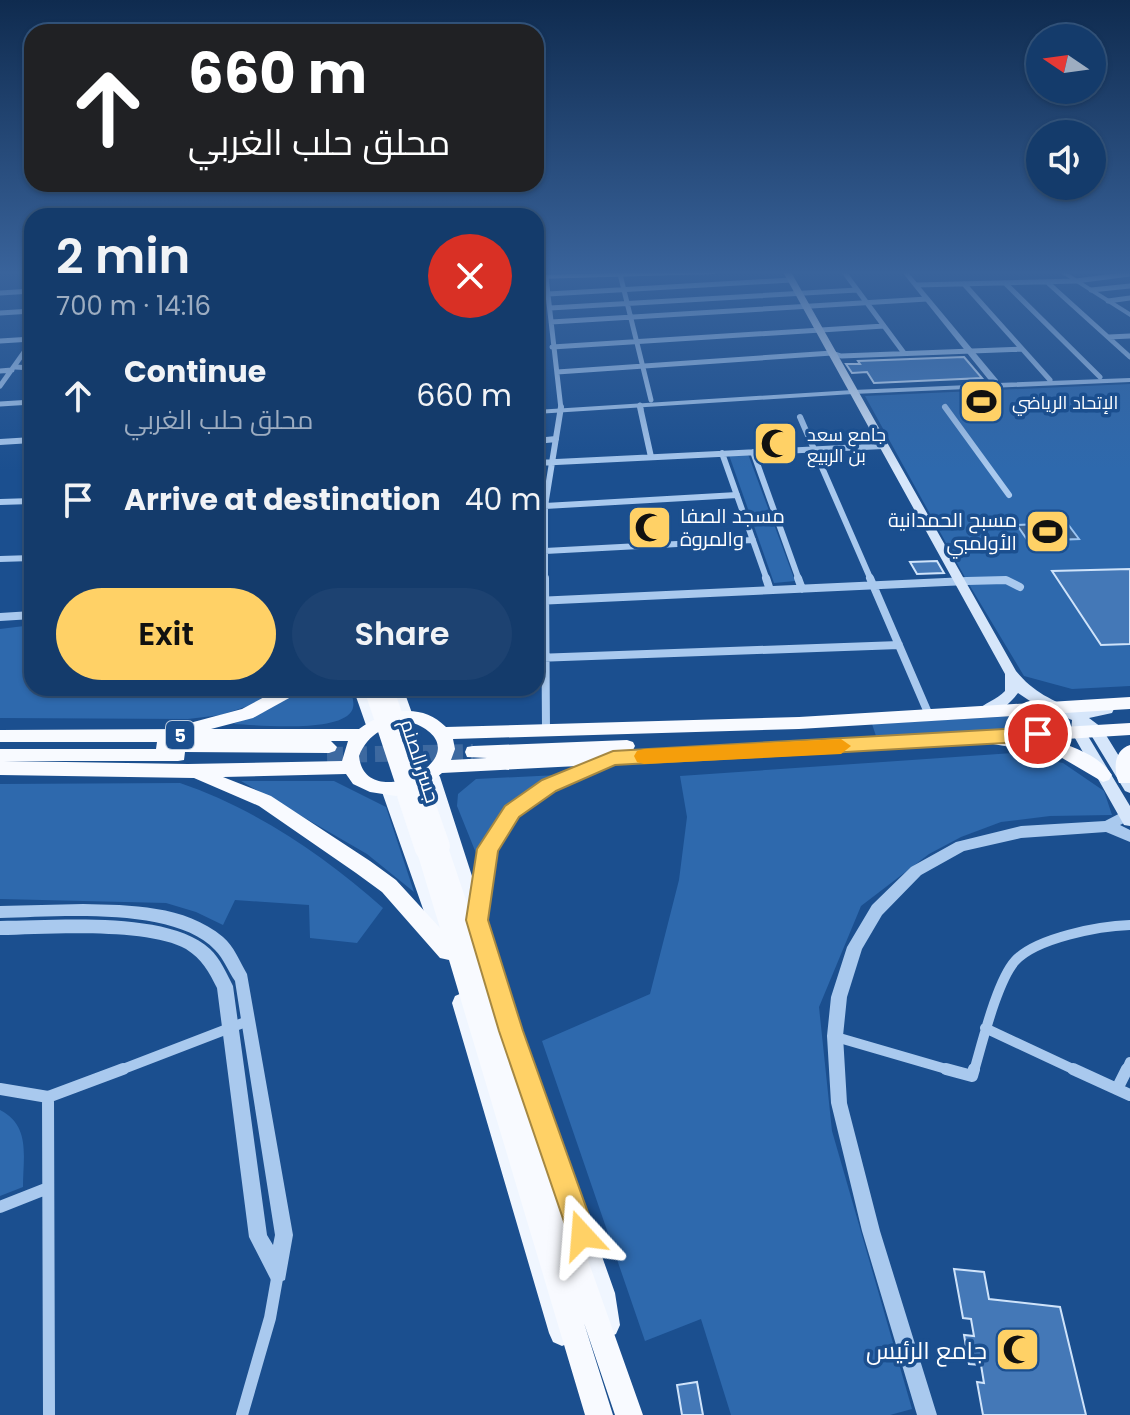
<!DOCTYPE html>
<html lang="en">
<head>
<meta charset="utf-8">
<style>
  :root { --surface:#143b6b; --page:#1d4271; --text:#f1f3f6; --muted:#9dadc1; --line:#33557e; --accent:#ffd166 }
  body { margin:0; font-family:Poppins,Cairo,sans-serif; background:var(--page); color:var(--text); height:100vh; display:flex; flex-direction:column; font-size:30px; white-space:nowrap }
  * { box-sizing:border-box; margin:0 }
  p { font-size:26px; color:var(--muted) }
  .icon { flex:none; width:44px; height:44px; fill:none; stroke:currentColor; stroke-width:2; stroke-linecap:round; stroke-linejoin:round }
  .map { position:relative; flex:1; overflow:hidden }
  .panel { position:absolute; left:24px; top:208px; width:520px; height:488px; display:flex; flex-direction:column; background:var(--surface); border-radius:24px; box-shadow:0 2px 6px #0004,0 0 0 2px var(--line) }
  .panel>* { flex:none }
  .hud { position:absolute; left:24px; top:24px; width:520px; height:168px; border-radius:24px; box-shadow:0 2px 6px #0004,0 0 0 2px var(--line); background:#202124; color:#fff; overflow:hidden }
  .needle { width:52px; rotate:283deg }
  .tools { position:absolute; left:1026px; top:24px; display:grid; gap:16px }
  .tools a { display:grid; place-items:center; width:80px; height:80px; border-radius:50%; background:var(--surface); box-shadow:0 2px 6px #0004,0 0 0 2px var(--line); font-size:40px }
  .pin { position:absolute; display:grid; place-items:center; width:68px; height:68px; color:#fff; margin:-34px; border:4px solid #fff; border-radius:50%; box-shadow:0 2px 8px #0007 }
  .me { position:absolute; width:88px; margin:-44px; rotate:341deg; stroke-linejoin:round; filter:drop-shadow(0 0 6px #0008) }
  .turn { display:flex; align-items:center; gap:28px; height:168px; padding:0 32px; font-size:36px }
  .turn .icon { width:104px; height:104px; stroke-width:2.5 }
  .turn b { display:block; font-size:56px; line-height:68px }
  .round { display:grid; place-items:center; flex:none; width:84px; height:84px; border-radius:42px; background:var(--page) }
  .head { display:flex; align-items:center; justify-content:space-between; height:136px; padding:0 32px }
  h1 { font-size:48px; font-weight:600; line-height:60px }
  .action { display:flex; gap:16px; margin-top:auto; padding:16px 32px }
  .action a { flex:1; height:92px; border-radius:48px; background:var(--accent); color:#111; font-size:32px; font-weight:600; line-height:92px; text-align:center }
  .action a+a { background:var(--page); color:var(--text) }
  ul { padding:0; list-style:none }
  li { display:flex; align-items:center; gap:24px; height:104px; padding:0 32px }
  li div { flex:1 }
  li b { display:block; font-size:30px }
  li em { font-style:normal }
  .map>svg:first-child { display:block }
  .green { fill:#2e69ad }
  .water { fill:#3c6290; stroke:#9cc4f0; stroke-width:2 }
  .building { fill:#4478b7; stroke:#cfe3fa; stroke-width:2 }
  .lines { fill:none; stroke-linecap:round; stroke-linejoin:round }
  .trunk-tunnel { stroke:#3d69a0; stroke-width:16; stroke-dasharray:16 8; stroke-linecap:butt }
  .minor-far4 { stroke:#a9c9ee; stroke-width:5 }
  .minor-far3 { stroke:#a9c9ee; stroke-width:6 }
  .minor-far2 { stroke:#a9c9ee; stroke-width:8 }
  .minor-far1 { stroke:#a9c9ee; stroke-width:10 }
  .minor { stroke:#a9c9ee; stroke-width:12 }
  .tertiary { fill:#a9c9ee; fill-rule:evenodd }
  .secondary { fill:#d6e6fa; fill-rule:evenodd }
  .primary { fill:#f0f6ff; fill-rule:evenodd }
  .trunk { fill:#f8faff; fill-rule:evenodd }
  .trunk-bridge-far1 { stroke:#f8faff; stroke-width:16 }
  .trunk-bridge { stroke:#f8faff; stroke-width:20 }
  .route { fill:#ffd166; stroke:#a68842; stroke-width:2 }
  .slow { fill:#f59e0b }
  .labels { text-anchor:middle; dominant-baseline:central; stroke-width:7; stroke-linejoin:round; paint-order:stroke }
  .far-poi-label { font-size:18px; fill:#fff; stroke:#1b4f8f; text-anchor:start }
  .shield { fill:#1b4f8f; stroke:#bbcadd; stroke-width:2 }
  .shield-label { font-size:18px; font-weight:bold; fill:#fff }
  .poi-label { font-size:20px; fill:#fff; stroke:#1b4f8f; text-anchor:start }
  .street-label { font-size:20px; fill:#fff; stroke:#1b4f8f }
  .near-poi-label { font-size:24px; fill:#fff; stroke:#1b4f8f; text-anchor:end }
</style>
</head>
<body>
<div class="map">
<svg width="1130" height="1415" viewBox="0 0 1130 1415">
  <rect width="100%" height="100%" fill="#1b4f8f"/>
  <path class="green" d="M1130,384V686L1072,689L1024,676L967,581L865,396Z
    M748,454L795,581L774,583L729,455Z
    M32,625V688H283L254,704L221,715L188,719L0,718V629Z
    M303,688H350C352,696 356,705 351,712C336,733 258,725 233,724L268,710Z
    M1057,714L1062,723L1018,725L992,731L876,736L872,724Z
    M1013,753L1063,763L1104,791L1112,815L1050,816L1001,822L961,837L929,854L861,906L819,1007L832,1131L912,1409L890,1415H731L701,1319L645,1341L542,1041L650,994L679,880L687,817L680,776Z
    M558,775L520,799L482,868L457,806L458,794L476,779Z
    M241,781H334L386,807L414,892L367,854Z
    M180,783C254,808 325,856 383,908L357,943L310,938L309,905L235,900L223,925L196,912L166,903L0,899V784Z
    M0,1110C31,1126 23,1156 23,1187L0,1196Z"/>
  <path class="water" d="M1067,523L1079,539L1028,541L1017,525Z"/>
  <path class="building" d="M964,357L982,378L874,383L867,372L852,373L846,364H860L858,361Z
    M937,561L944,573L917,574L910,562Z
    M1130,569V644L1101,645L1052,571Z
    M954,1269L984,1272L989,1299L1060,1307L1086,1415H983L977,1382L984,1383L981,1365L969,1364L964,1335L974,1336L971,1319L963,1318Z
    M697,1382L703,1415H682L677,1385Z"/>
  <g class="lines">
    <path class="trunk-tunnel" d="M327,755L473,752"/>
    <path class="minor-far4" d="M844,272L904,353
      M620,274L651,400
      M546,277L561,409
      M1047,282L1130,357
      M1005,283L1100,377
      M964,284L1050,380
      M916,285L1076,281L1130,274
      M1091,290L1130,286
      M0,293L32,291
      M548,294L791,280
      M1108,301L1130,298
      M550,308L857,290
      M0,313L32,311
      M551,322L927,299
      M1109,337L1130,336
      M0,341L32,339
      M552,347L884,326
      M15,367L32,368
      M0,371L12,370
      M557,372L832,353L841,356L1022,349
      M0,386L32,341
      M0,404L32,402
      M640,405L641,409"/>
    <path class="minor-far3" d="M640,407L651,457
      M945,407L1009,495
      M800,417L871,580
      M536,441L556,439
      M753,452L799,580
      M722,453L767,580
      M536,463L883,446
      M0,502L32,501
      M545,506L737,495
      M545,551L753,540
      M0,559L32,558
      M545,580V506L561,407
      M995,580H1007"/>
    <path class="minor-far2" d="M545,578L546,731
      M766,578L770,590
      M798,578L802,589
      M870,578L929,715
      M536,601L967,581L1006,580L1020,587
      M0,617L32,615
      M536,658L899,645"/>
    <path class="minor-far1" d="M985,1028L1077,1071
      M836,1037L953,1071
      M118,1071L248,1021
      M974,1071C982,1044 997,981 1015,961C1036,938 1099,926 1130,925
      M1126,1071L1130,1062"/>
    <path class="minor" d="M946,1069L972,1076L974,1069
      M1073,1069L1130,1095
      M0,1089L48,1097L49,1415
      M1117,1089L1127,1069
      M48,1097L123,1069
      M0,1207L48,1188
      M242,1415L270,1318L278,1273"/>
    <path class="tertiary" d="M902,272H908L998,380V383L1130,378V382L853,394L536,414V410L853,390L992,384Z
      M1059,272H1066L1130,312V317Z
      M32,437V443L0,445V439Z
      M1130,808V820L1120,825L1130,830V842L1106,832L1021,838L964,851L921,875L882,915L862,949L847,997L843,1036L847,1103L880,1231L937,1415H917L862,1231L831,1103L827,1036L831,997L847,947L872,905L911,867L956,842L1021,826L1105,821Z
      M83,904C130,905 185,905 223,937C234,946 240,962 247,974L293,1235L285,1280L278,1283L271,1280L249,1237L217,988C209,972 202,959 186,949C148,927 46,934 0,935V921C55,921 168,910 210,949C220,958 227,974 233,986L267,1235L273,1245L275,1235L235,981C228,971 224,959 215,950C174,906 57,917 0,918V906Z"/>
    <path class="secondary" d="M644,272H718L714,274L536,279V275Z
      M783,272H791L1016,671C1033,692 1053,701 1078,711L1090,706L1112,705L1114,709L1112,713L1089,718L1101,727L1130,774V793L1125,791L1091,735L1085,731L1130,806V826L1124,825L1071,731L1072,720L1039,707L1018,693C1009,705 994,718 978,716L976,712C983,703 997,700 1005,691V674Z"/>
    <path class="primary" d="M353,688H369L381,724L379,728H367Z
      M387,688H403L413,716L411,720H399Z
      M431,770L437,772L440,777L522,1031L615,1293L620,1325L616,1334L607,1338L598,1334L589,1293L500,1031L422,777L425,772Z
      M390,782L396,784L399,789L456,946L453,952L446,955L439,952L436,946L381,789L384,784Z
      M462,993L469,996L472,1003L575,1333L571,1342L562,1346L553,1342L549,1333L452,1003L455,996Z"/>
    <path class="trunk" d="M281,688H302L300,692L253,718L211,729H359C384,710 421,701 446,727L799,717L1130,697V709L799,729L453,739L455,749L451,760L487,758L467,757L465,752L467,747L473,746L627,740L633,742L635,746L633,750L987,731L1021,735L1029,729L1130,723V735L1050,740C1072,746 1099,755 1112,775L1109,780L1103,782L1057,755L987,743L611,764L551,794L530,806L515,821L504,836L497,855L487,920L484,926L475,928L508,1035L643,1415H615L584,1323L613,1415H585L449,960L440,958L382,892L356,873L259,806L194,778L0,775V749H156L157,742H0V730L185,729L186,724L242,709ZM411,722C492,752 365,819 359,756C368,733 388,724 411,722ZM331,741H348L342,761L188,764L4,761H178L184,760L185,752L329,753L335,751L337,747ZM578,766C499,800 480,822 469,909L446,841L440,838L432,844L425,841L419,844L416,849L440,928L396,880L370,861L271,796L223,777L346,774L353,784L370,792L396,796L421,790L442,773Z
      M1130,745V783H1119C1113,769 1114,750 1130,745Z"/>
    <path class="trunk-bridge-far1" d="M372,688L408,797
      M385,688L423,797"/>
    <path class="trunk-bridge" d="M407,795L425,849
      M422,795L440,846"/>
  </g>
  <linearGradient id="sky" x2="0" y2="1"><stop stop-color="#0f2b4f"/><stop offset="0.58" stop-color="#39639b"/><stop offset="1" stop-color="#39639b" stop-opacity="0"/></linearGradient>
  <rect width="1130" height="470" fill="url(#sky)"/>
  <path class="route" d="M1038,727L1048,734L1038,741L615,765L556,791L519,817L498,851L488,920L523,1031L596,1235L592,1245L582,1249L572,1245L499,1031L466,920L477,849L505,806L542,780L613,751Z"/>
  <path class="slow" d="M841,739L851,746L841,754L644,764L637,762L634,756L637,751L644,749Z"/>
  <defs>
    <symbol id="stadium-square" viewBox="-11 -11 22 22"><rect x="-9" y="-9" width="18" height="18" rx="4" fill="#ffd166" stroke="#1b4f8f"/><path d="M0-5a6.5 5 0 1 0 0 10a6.5 5 0 1 0 0-10ZM-3.5-1.8h7v3.6h-7Z" fill="#111"/></symbol>
    <symbol id="mosque-square" viewBox="-11 -11 22 22"><rect x="-9" y="-9" width="18" height="18" rx="4" fill="#ffd166" stroke="#1b4f8f"/><path d="M3.5-4.9A6 6 0 1 0 3.5 4.9A5 5 0 1 1 3.5-4.9Z" fill="#111"/></symbol>
  </defs>
  <g fill-rule="evenodd">
    <use href="#stadium-square" x="956" y="376" width="51" height="51"/>
    <use href="#mosque-square" x="750" y="418" width="51" height="51"/>
    <use href="#mosque-square" x="624" y="502" width="51" height="51"/>
    <use href="#stadium-square" x="1022" y="506" width="51" height="51"/>
    <use href="#mosque-square" x="992" y="1324" width="51" height="51"/>
  </g>
  <g class="labels">
    <g class="far-poi-label">
      <text x="1012" y="402">الإتحاد الرياضي</text>
      <text x="807" y="434">جامع سعد<tspan x="807" dy="21">بن الربيع</tspan></text>
    </g>
    <rect class="shield" x="166" y="721" width="28" height="28" rx="6"/>
    <g class="shield-label">
      <text x="180" y="735">5</text>
    </g>
    <g class="poi-label">
      <text x="680" y="516">مسجد الصفا<tspan x="680" dy="23">والمروة</tspan></text>
      <text x="1017" y="520" text-anchor="end">مسبح الحمدانية<tspan x="1017" dy="23">الأولمبي</tspan></text>
    </g>
    <g class="street-label">
      <text transform="translate(420 761) rotate(72)">جسر الصنم</text>
    </g>
    <g class="near-poi-label">
      <text x="987" y="1350">جامع الرئيس</text>
    </g>
  </g>
</svg>
<div class="tools">
<a><svg class="needle" viewBox="-14 -14 28 28"><path d="M0-13l5 13h-10z" fill="#e53935"/><path d="M0 13l5-13h-10z" fill="#9dadc1"/></svg></a>
<a><svg class="icon" aria-label="sound" viewBox="0 0 24 24"><path d="M4 9h4l5-4v14l-5-4H4zM17 9q2 3 0 6"/></svg></a>
</div>
<div class="pin" style="left:1038px;top:734px;background:#d93025"><svg class="icon" aria-label="arrive" viewBox="0 0 24 24"><path d="M6 21V4h12l-3 4 3 4H6"/></svg></div>
<svg class="me" style="left:582px;top:1235px" viewBox="-20 -20 40 40"><path d="M0-17L14 15 0 8-14 15z" fill="#ffd166" stroke="#fff" stroke-width="4"/></svg>
<div class="hud">
<div class="turn"><svg class="icon" aria-label="ahead" viewBox="0 0 24 24"><path d="M12 20V5M6 11l6-6 6 6"/></svg><div><b>660 m</b>محلق حلب الغربي</div></div>
</div>
<section class="panel">
<div class="head"><div><h1>2 min</h1><p>700 m · 14:16</p></div><a class="round" style="background:#d93025;color:#fff"><svg class="icon" aria-label="close" viewBox="0 0 24 24"><path d="M6 6l12 12M18 6L6 18"/></svg></a></div>
<ul>
<li><svg class="icon" aria-label="ahead" viewBox="0 0 24 24"><path d="M12 20V5M6 11l6-6 6 6"/></svg><div><b>Continue</b><p>محلق حلب الغربي</p></div><em>660 m</em></li>
<li><svg class="icon" aria-label="arrive" viewBox="0 0 24 24"><path d="M6 21V4h12l-3 4 3 4H6"/></svg><div><b>Arrive at destination</b></div><em>40 m</em></li>
</ul>
<div class="action"><a>Exit</a><a>Share</a></div>
</section>
</div>
</body>
</html>
